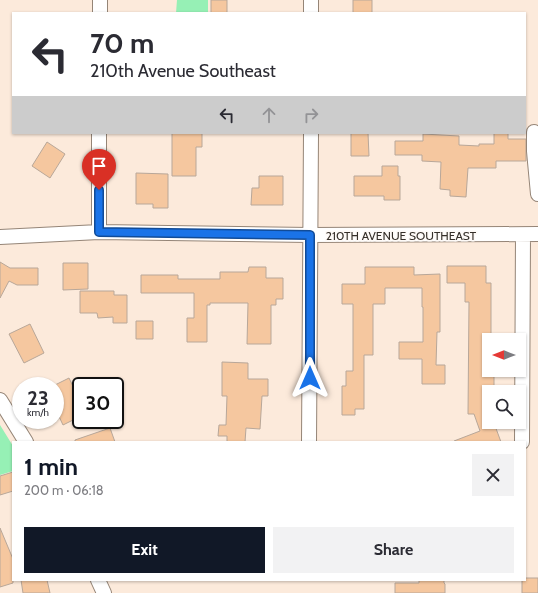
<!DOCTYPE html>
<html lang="en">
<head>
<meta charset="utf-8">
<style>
  :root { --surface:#fff; --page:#f2f2f3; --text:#2b2b33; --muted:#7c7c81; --accent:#111827 }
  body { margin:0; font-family:Cabin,sans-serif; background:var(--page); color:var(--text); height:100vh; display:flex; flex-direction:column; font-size:15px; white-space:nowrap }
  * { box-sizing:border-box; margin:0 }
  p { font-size:13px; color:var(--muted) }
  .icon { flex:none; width:22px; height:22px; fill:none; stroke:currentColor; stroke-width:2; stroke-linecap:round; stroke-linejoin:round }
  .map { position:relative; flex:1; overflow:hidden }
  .side { position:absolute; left:12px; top:441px; width:514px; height:140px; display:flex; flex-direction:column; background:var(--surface); border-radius:0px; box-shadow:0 1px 3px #0004 }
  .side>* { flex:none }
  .hud { position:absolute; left:12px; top:12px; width:514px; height:122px; border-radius:0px; box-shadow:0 1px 3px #0004; background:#fff; color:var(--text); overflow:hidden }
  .needle { width:26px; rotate:270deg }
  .tools { position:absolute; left:482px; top:333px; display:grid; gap:8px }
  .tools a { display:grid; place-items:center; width:44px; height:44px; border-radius:0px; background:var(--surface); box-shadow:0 1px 3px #0004; font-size:20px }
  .speed { position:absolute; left:12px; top:377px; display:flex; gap:8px; font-size:20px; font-weight:700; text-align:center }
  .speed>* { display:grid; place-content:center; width:52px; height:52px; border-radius:50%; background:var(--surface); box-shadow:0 1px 3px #0004; line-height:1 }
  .speed small { font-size:10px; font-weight:400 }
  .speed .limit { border:2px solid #111; border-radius:6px; background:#fff; color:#111 }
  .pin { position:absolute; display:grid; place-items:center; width:34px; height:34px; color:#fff; margin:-41px -17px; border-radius:50% 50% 50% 0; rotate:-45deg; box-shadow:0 0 4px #0007 }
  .pin .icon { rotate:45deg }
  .me { position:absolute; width:44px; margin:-22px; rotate:0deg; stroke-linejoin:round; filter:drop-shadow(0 0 3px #0008) }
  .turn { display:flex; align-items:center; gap:14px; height:84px; padding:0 12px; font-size:18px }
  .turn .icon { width:52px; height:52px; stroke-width:2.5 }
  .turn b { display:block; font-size:28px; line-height:34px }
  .lanes { display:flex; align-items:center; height:38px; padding:0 12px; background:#0003; justify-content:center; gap:20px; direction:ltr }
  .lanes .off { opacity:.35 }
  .round { display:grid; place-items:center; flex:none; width:42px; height:42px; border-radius:0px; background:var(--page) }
  .summary { display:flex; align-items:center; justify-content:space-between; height:68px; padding:0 12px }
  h1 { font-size:24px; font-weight:700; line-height:30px; color:var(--accent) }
  .primary-button { display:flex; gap:8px; margin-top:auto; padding:8px 12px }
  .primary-button a { flex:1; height:46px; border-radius:0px; background:var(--accent); color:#fff; font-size:16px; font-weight:700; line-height:46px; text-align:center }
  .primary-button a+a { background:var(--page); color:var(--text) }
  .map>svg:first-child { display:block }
  .green { fill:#96f0b5 }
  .building { fill:#f5c79f; stroke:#b8a799 }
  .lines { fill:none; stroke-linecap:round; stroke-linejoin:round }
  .minor-casing { stroke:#958577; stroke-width:16 }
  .minor { stroke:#fff; stroke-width:14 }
  .route-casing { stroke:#114b97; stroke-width:10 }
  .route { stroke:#1a73e8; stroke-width:7 }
  .labels { text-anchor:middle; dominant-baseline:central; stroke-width:3; stroke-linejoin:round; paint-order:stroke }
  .street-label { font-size:12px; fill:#352f29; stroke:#fefaf7 }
</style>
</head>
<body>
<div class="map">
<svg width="538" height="593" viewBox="0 0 538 593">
  <rect width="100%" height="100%" fill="#fceadb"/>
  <path class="green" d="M177,0H208V13H176Z
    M0,425L13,446V471L0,475Z"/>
  <path class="building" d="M211,0H227V13H211Z
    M353,0H372V13H353Z
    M172,133H202V147H196V176H172Z
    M351,133H368L369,156H351Z
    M494,133H508V139H526V161H496V168H468L466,197L450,196V190L440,189L441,162L422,161V155H395V141H423V134L459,136V145L479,146V144H494Z
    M47,142L65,154L50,178L32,166Z
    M382,166H398V176H400V200H384V196H354V176H382Z
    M136,173L168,174V208H153V204H136Z
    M259,176H283V205H251L252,188H259Z
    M0,262L10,268H38V285H17L9,281L0,298Z
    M63,263H88V289L63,290Z
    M447,266H486V283H491V340H489V370H494V392H489V396H486V426L494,423L501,442H454V441L480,431L474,414H468L469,302H465V283H447Z
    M249,267H266V278H283V299H276V305H271V344H247L248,303H210V305H207V342H187V318H194V293H141V275H178V279H220V272H248Z
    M365,267H414V275L440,274V332H437L436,365H445V384H422V359H399V342H423V307H422V288H385V304H373V355H364V409H355V415H342V386H346V371H353V304H342V284H365Z
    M80,291H114V295H127V323H113V317L98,318L97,313H80Z
    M136,321H153V339H136Z
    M30,324L44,353L24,363L9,334Z
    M222,362L248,363V379H268V396H262L260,429L246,428L245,442H227V436H218L219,425H226L227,396H222Z
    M69,378L81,403V416L63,425L56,410L61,408L55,397V385Z
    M110,428L115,442H75V440Z
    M13,472V491L0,495V476Z
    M0,528L13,559V583L0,587Z
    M525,578H538V593H522V580H525Z
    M21,580H47L50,593H23Z
    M419,580H444V583L445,584V593H395V583H419Z"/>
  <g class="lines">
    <defs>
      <path id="minor" d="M100,13V0
        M311,13V0
        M534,132V151L538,194
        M99,232V133
        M0,237L99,232L310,235L538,234
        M0,400L26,442
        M309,442L311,133
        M522,442L523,235
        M98,580L104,593"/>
    </defs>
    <use href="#minor" class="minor-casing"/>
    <use href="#minor" class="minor"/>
  </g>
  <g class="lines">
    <defs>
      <path id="route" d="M99,190V232L310,235V378"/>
    </defs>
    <use href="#route" class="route-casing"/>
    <use href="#route" class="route"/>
  </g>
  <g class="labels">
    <g class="street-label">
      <text x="401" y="235">210TH AVENUE SOUTHEAST</text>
    </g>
  </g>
</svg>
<div class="tools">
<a><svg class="needle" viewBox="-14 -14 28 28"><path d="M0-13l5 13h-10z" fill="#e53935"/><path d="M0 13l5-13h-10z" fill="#7c7c81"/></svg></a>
<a><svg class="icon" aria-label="search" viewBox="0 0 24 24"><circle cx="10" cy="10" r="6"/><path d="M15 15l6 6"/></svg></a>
</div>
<div class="speed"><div>23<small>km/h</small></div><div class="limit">30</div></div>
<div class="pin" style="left:99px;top:190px;background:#d93025"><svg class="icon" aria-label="arrive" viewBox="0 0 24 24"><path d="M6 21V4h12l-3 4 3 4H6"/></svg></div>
<svg class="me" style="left:310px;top:378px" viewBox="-20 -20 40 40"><path d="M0-17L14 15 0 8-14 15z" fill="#1a73e8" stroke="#fff" stroke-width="4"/></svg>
<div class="hud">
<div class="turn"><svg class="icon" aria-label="left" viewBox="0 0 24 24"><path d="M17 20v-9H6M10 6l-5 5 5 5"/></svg><div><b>70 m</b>210th Avenue Southeast</div></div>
<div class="lanes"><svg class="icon" aria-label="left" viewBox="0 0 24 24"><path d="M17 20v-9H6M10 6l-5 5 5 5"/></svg><svg class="icon off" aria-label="ahead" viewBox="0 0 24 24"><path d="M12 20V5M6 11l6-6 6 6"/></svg><svg class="icon off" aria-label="right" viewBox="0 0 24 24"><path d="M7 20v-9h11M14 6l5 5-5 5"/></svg></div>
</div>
<section class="side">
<div class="summary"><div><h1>1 min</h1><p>200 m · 06:18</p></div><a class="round"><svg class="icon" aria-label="close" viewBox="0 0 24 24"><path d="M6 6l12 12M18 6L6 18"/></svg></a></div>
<div class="primary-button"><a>Exit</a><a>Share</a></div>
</section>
</div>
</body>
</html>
